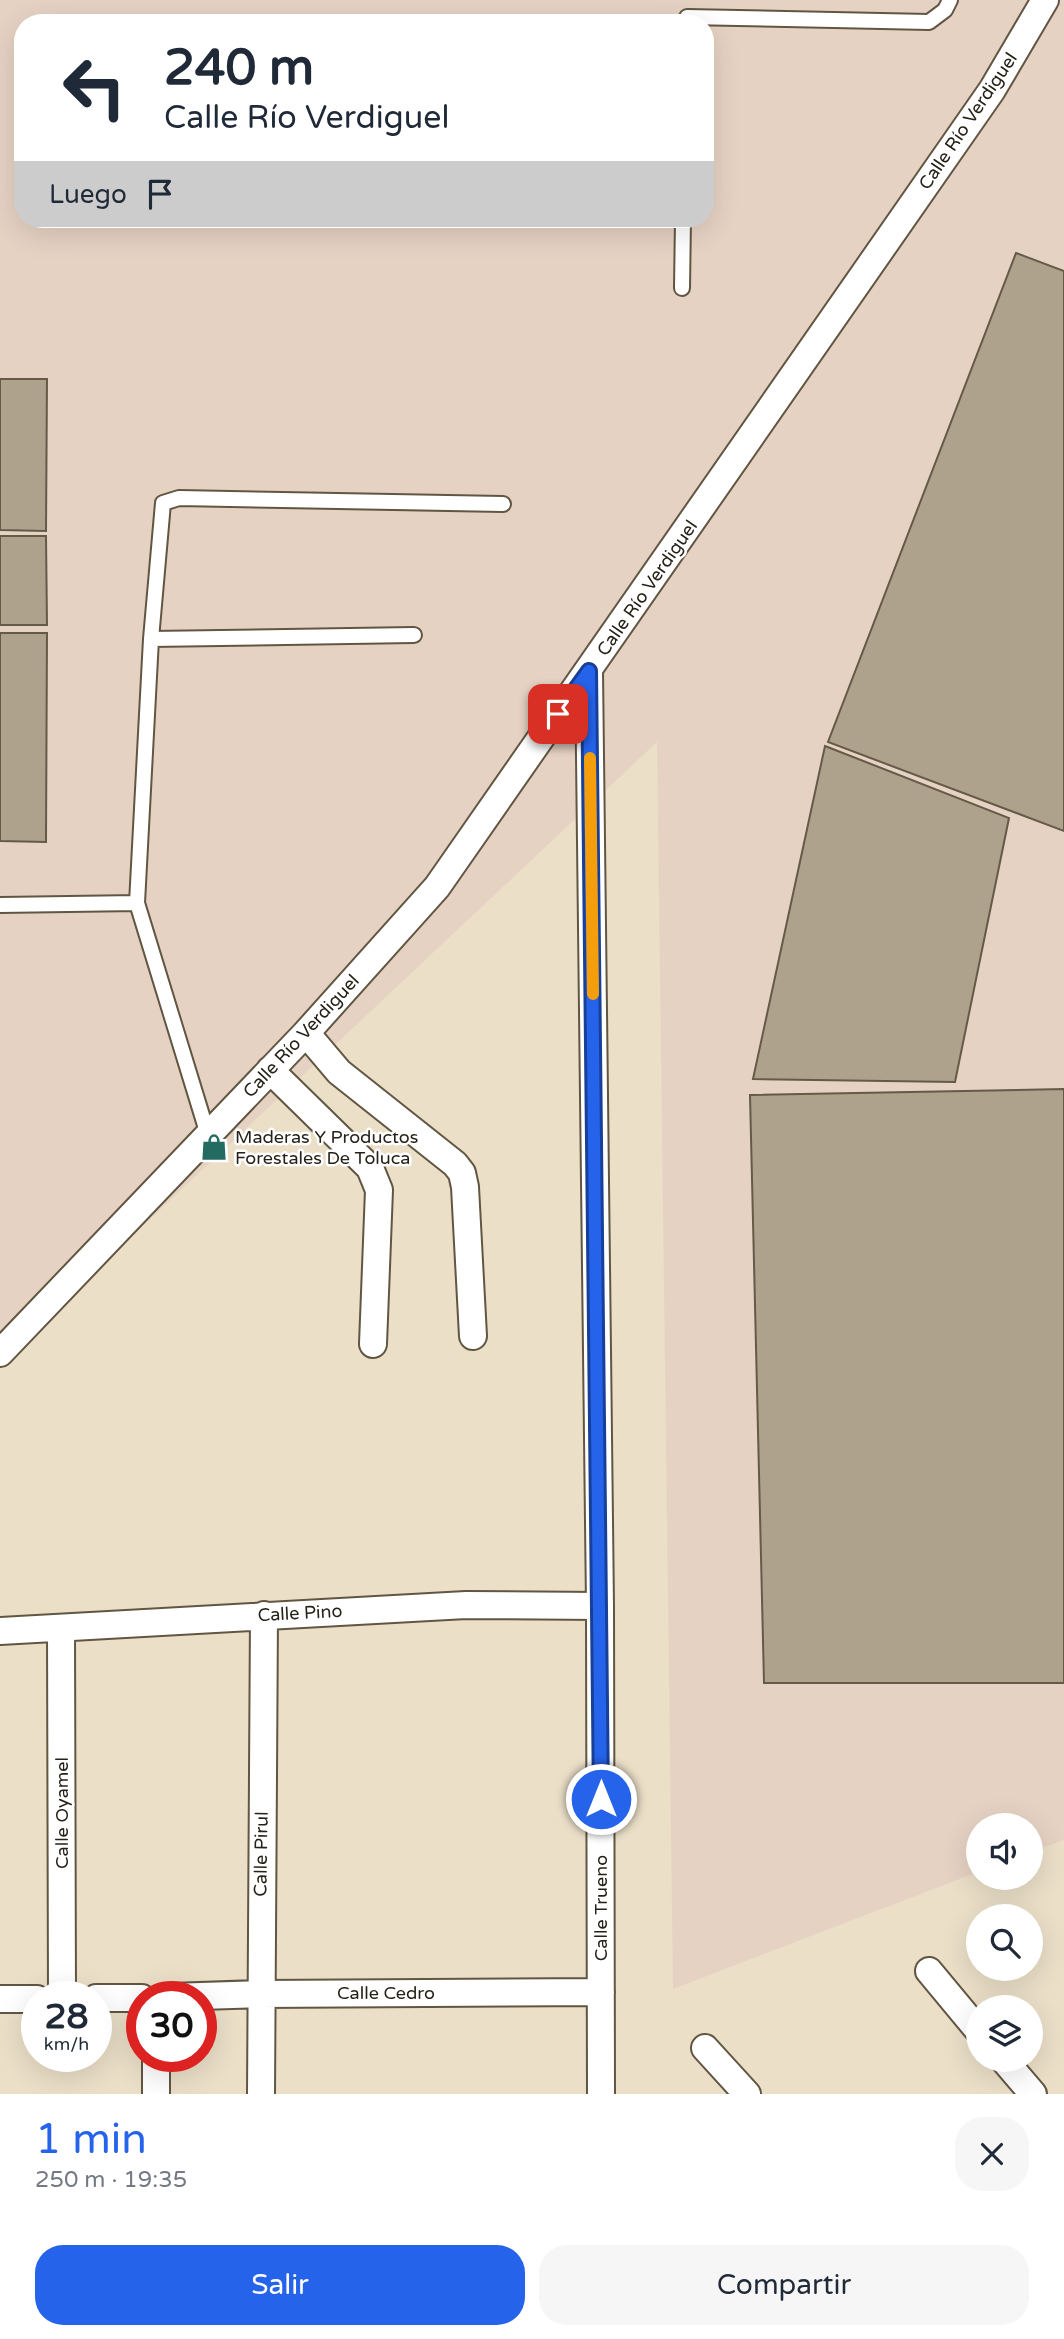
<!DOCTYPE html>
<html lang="es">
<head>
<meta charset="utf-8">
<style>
  :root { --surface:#fff; --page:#f6f6f7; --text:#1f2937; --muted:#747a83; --accent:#2563eb }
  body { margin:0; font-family:"Varela Round",sans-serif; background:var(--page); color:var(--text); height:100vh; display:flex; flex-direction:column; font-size:26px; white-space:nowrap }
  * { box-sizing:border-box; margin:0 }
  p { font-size:23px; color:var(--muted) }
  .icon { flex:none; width:38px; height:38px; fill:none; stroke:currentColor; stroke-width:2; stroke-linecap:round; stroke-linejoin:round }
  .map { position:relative; height:2094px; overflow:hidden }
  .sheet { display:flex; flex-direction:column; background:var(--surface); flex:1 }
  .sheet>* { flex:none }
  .top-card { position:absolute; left:14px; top:14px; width:700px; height:214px; border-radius:28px; box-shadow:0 7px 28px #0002; background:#fff; color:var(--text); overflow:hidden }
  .tools { position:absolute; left:966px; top:1813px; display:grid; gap:14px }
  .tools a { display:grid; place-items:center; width:77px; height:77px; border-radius:50%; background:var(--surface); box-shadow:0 7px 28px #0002; font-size:35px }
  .speed { position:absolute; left:21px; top:1981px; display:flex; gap:14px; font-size:35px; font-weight:700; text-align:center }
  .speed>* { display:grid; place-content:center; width:91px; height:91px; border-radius:50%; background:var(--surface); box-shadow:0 7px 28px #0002; line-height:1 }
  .speed small { font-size:18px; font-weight:400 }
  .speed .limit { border:10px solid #d22; background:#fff; color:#111 }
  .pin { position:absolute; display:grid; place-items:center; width:60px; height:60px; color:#fff; margin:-30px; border-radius:14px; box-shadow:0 4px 10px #0006 }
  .me { position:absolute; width:77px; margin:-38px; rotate:0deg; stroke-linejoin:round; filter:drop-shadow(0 0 5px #0008) }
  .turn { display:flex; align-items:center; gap:24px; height:147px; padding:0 35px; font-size:32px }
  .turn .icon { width:91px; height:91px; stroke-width:2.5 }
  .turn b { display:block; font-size:49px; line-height:60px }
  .then { display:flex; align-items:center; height:66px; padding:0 35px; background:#0003; gap:14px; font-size:26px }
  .round { display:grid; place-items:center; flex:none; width:74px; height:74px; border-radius:28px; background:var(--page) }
  .headline { display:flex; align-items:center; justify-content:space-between; height:119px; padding:0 35px }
  h1 { font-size:42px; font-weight:600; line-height:52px; color:var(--accent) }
  .action { display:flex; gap:14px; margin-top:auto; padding:14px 35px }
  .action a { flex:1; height:80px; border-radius:28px; background:var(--accent); color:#fff; font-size:28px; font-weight:600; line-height:80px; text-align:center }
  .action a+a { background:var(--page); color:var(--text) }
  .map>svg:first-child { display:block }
  .industrial { fill:#e6d2c3; fill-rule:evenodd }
  .building { fill:#aea28d; stroke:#645a46; stroke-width:2 }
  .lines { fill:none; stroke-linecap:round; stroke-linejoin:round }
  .service-casing { stroke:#615642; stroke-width:18 }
  .minor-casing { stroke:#615642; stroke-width:30 }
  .service { stroke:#fff; stroke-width:14 }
  .minor { stroke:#fff; stroke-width:26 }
  .route-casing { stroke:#184099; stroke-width:18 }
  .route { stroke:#2563eb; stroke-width:12 }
  .slow { stroke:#f59e0b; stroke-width:12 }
  .labels { text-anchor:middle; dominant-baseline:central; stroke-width:5; stroke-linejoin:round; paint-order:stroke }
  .street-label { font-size:18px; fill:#262219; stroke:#fff }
  .poi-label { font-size:18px; fill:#262219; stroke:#fff; text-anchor:start }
</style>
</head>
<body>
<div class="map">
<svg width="1064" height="2094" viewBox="0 0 1064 2094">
  <rect width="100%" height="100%" fill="#ebdfc8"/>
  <path class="industrial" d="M0,0H1064V1840L1031,1852V1825H978V1872L673,1989L657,742L0,1360ZM23,23H705V219H23Z"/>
  <path class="building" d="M1016,253L1064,271V831L828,742Z
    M0,379H47L46,531L0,530Z
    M0,536H46L47,625H0Z
    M0,633H47L46,842L0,841Z
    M825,746L1009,818L955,1082L753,1079Z
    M1064,1089V1683H764L750,1095Z"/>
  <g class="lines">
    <defs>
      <path id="service" d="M687,23V17L929,22L945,10L950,0
        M682,288L683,219
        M151,639L414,635
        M0,905L137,903
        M208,1135L137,903L151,639L163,503L179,498L503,504"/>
      <path id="minor" d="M589,671L600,1606L601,2094
        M306,1033L339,1072L455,1164L462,1173L465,1187L473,1336
        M270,1070L370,1168L379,1190L373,1344
        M0,1353L306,1033L437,887L992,90L1045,0
        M61,1629L62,1997
        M0,1631L466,1605L600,1606
        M929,1971L978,2030
        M170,1997L260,1994L601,1992
        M96,1998H142
        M0,1999H37
        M705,2048L747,2094
        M156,2056V2094
        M1004,2060L1033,2094
        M261,2094L264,1615"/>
    </defs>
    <use href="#service" class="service-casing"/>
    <use href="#minor" class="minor-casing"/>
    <use href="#service" class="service"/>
    <use href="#minor" class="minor"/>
  </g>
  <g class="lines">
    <defs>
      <path id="route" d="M558,714L589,671L601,1799"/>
    </defs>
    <use href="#route" class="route-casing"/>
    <use href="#route" class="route"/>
    <path class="slow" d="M590,758L593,994"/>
  </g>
  <defs>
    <symbol id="shop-bare" viewBox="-9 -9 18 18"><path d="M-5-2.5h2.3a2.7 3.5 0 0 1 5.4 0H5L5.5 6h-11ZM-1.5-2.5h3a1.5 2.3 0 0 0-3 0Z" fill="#236b61" stroke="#fff" stroke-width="2.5" paint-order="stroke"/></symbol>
  </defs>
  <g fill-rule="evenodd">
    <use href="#shop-bare" x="195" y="1128" width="38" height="38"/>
  </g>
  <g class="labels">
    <g class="street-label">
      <text transform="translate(968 121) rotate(-56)">Calle Río Verdiguel</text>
      <text transform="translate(647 588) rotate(-55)">Calle Río Verdiguel</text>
      <text transform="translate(301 1036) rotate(-47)">Calle Río Verdiguel</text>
      <text transform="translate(300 1613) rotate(-3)">Calle Pino</text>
      <text transform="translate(62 1813) rotate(-90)">Calle Oyamel</text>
      <text transform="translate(261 1854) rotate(-89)">Calle Pirul</text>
      <text transform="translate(601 1908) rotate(-90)">Calle Trueno</text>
      <text x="386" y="1993">Calle Cedro</text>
    </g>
    <g class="poi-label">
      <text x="235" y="1137">Maderas Y Productos<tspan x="235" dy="21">Forestales De Toluca</tspan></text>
    </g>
  </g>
</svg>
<div class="tools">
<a><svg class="icon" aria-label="sound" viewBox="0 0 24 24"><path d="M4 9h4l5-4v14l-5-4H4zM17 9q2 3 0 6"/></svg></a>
<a><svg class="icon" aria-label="search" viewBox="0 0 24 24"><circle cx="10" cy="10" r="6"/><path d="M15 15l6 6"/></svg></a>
<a><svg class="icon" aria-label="layers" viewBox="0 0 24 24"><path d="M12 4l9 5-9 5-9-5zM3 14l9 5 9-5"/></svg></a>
</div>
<div class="speed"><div>28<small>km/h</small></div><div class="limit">30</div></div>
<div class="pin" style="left:558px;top:714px;background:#d93025"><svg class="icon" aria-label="arrive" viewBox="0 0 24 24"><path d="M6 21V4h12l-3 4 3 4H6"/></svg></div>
<svg class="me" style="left:601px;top:1799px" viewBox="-20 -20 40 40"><circle r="17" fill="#2563eb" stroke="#fff" stroke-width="3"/><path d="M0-11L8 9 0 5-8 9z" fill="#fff"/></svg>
<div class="top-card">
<div class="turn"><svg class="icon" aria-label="left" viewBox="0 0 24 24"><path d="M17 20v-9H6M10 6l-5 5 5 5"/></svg><div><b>240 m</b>Calle Río Verdiguel</div></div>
<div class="then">Luego<svg class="icon" aria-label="arrive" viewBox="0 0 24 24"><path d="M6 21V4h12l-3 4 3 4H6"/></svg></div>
</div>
</div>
<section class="sheet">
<div class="headline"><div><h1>1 min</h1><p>250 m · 19:35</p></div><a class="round"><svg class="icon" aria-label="close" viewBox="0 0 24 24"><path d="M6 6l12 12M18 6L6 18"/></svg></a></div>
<div class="action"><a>Salir</a><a>Compartir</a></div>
</section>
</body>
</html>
